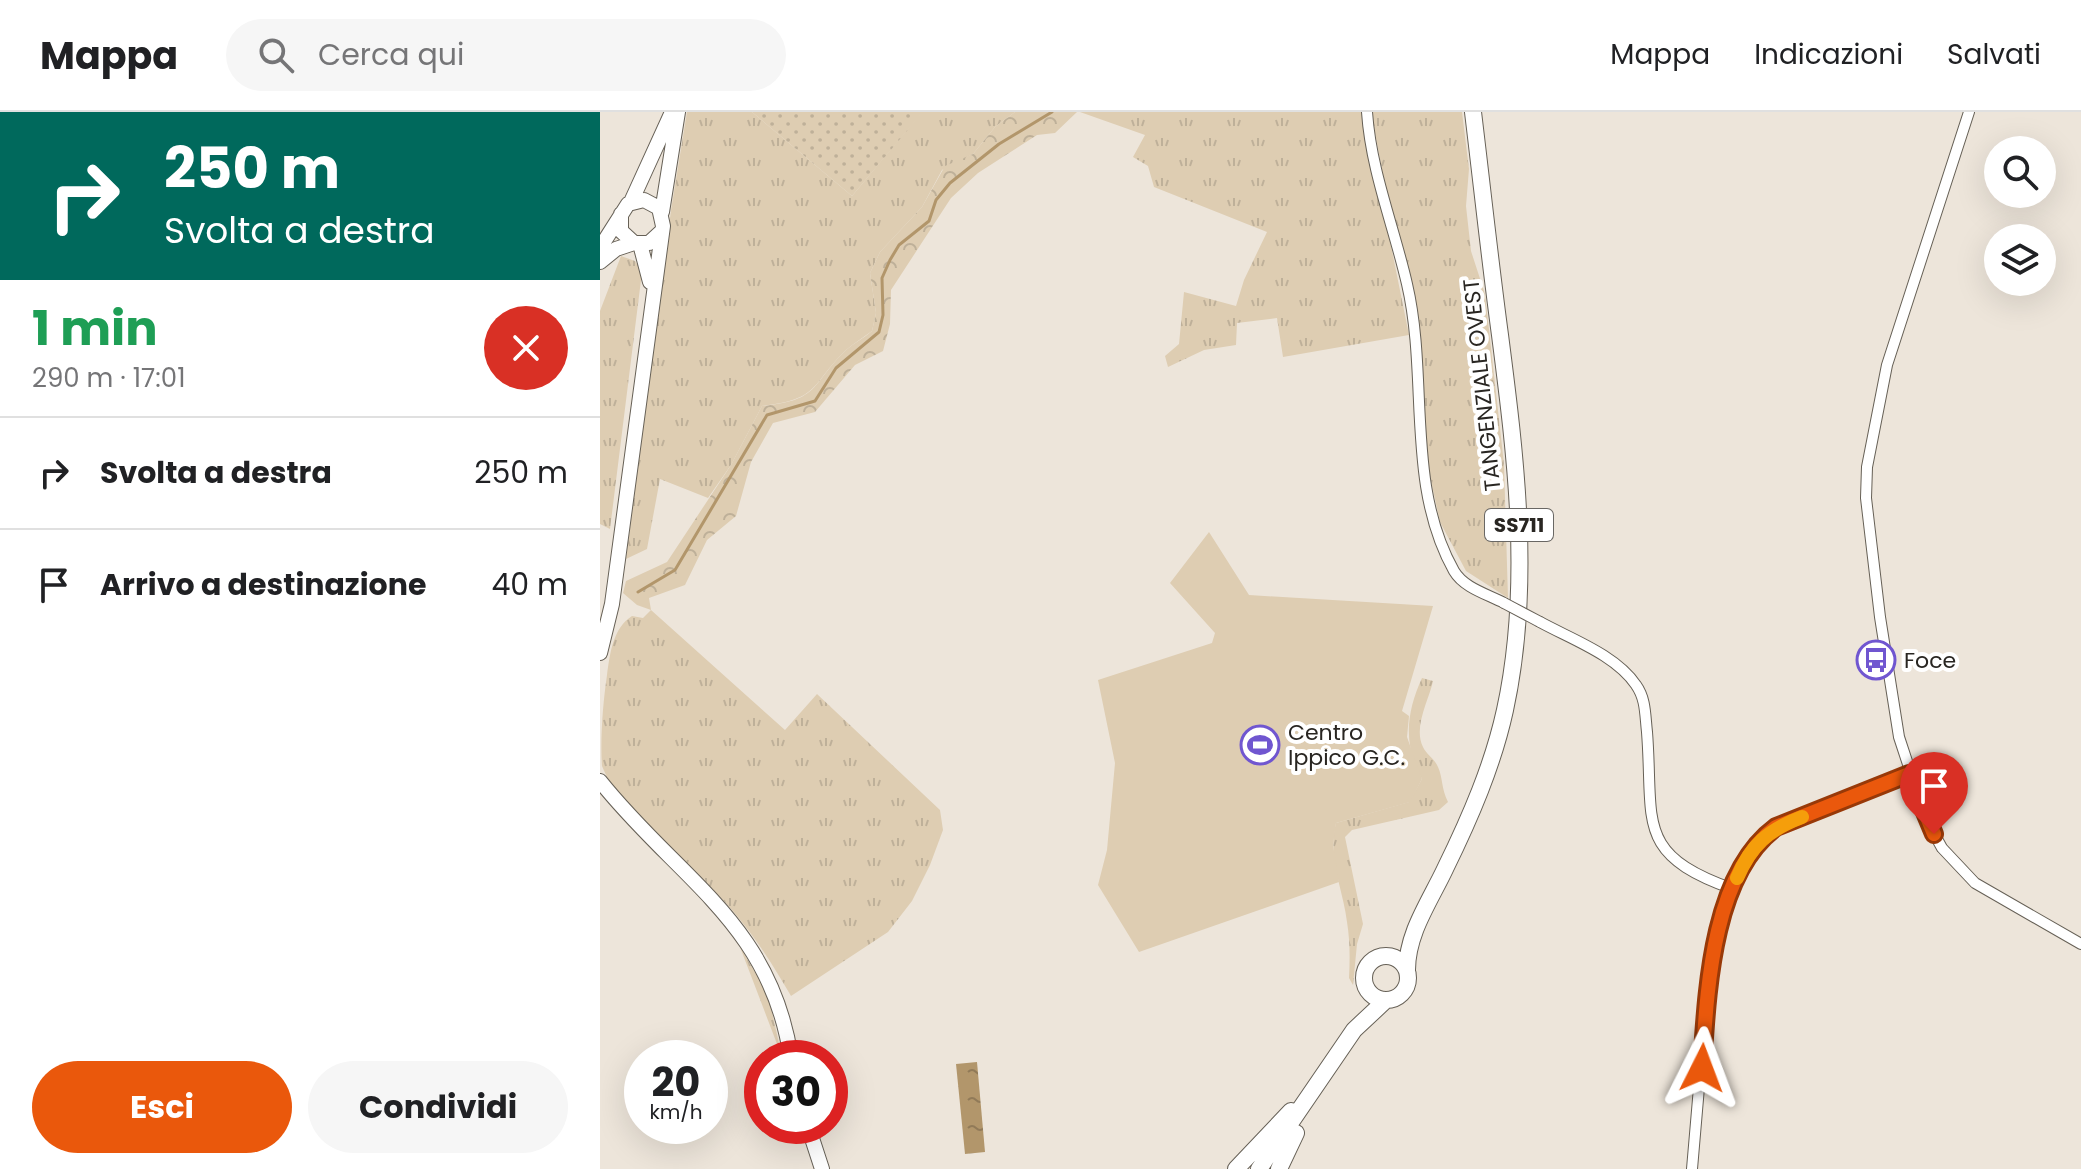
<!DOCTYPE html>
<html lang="it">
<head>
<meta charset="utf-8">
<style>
  :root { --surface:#fff; --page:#f6f6f6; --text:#202124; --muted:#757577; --line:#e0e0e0; --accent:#ea580c }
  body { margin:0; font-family:Poppins,sans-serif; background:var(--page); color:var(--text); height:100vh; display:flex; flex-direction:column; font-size:30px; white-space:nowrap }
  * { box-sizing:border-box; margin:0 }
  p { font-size:26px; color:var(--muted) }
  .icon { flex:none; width:44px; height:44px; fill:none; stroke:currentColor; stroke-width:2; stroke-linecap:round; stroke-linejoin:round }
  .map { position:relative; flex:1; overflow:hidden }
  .details { display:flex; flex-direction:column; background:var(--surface); width:600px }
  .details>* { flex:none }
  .guide { background:#00695c; color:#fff; overflow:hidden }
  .tools { position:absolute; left:1384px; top:24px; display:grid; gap:16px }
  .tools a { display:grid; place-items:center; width:72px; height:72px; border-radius:50%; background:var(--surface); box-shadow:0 8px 32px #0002; font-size:40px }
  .speed { position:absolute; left:24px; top:928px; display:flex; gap:16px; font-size:40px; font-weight:700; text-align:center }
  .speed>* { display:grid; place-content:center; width:104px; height:104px; border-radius:50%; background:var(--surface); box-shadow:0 8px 32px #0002; line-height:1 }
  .speed small { font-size:20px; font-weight:400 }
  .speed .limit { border:12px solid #d22; background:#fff; color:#111 }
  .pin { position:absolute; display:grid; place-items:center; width:68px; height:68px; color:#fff; margin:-82px -34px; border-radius:50% 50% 50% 0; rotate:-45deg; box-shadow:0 0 8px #0007 }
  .pin .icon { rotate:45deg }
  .me { position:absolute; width:88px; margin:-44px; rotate:3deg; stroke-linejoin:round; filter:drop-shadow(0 0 6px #0008) }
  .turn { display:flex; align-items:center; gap:28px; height:168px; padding:0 32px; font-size:36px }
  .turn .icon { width:104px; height:104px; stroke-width:2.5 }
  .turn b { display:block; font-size:56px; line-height:68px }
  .round { display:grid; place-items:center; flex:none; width:84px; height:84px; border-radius:42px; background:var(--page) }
  .summary { display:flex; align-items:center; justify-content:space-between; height:136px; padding:0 32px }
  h1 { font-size:48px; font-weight:700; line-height:60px; color:#1e9e55 }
  .cta { display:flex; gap:16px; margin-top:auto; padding:16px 32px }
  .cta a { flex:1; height:92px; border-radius:48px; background:var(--accent); color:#fff; font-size:32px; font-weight:700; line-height:92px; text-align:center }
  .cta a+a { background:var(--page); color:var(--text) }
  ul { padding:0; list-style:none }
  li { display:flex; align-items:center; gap:24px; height:112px; padding:0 32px; border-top:2px solid var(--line) }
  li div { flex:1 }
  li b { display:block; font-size:30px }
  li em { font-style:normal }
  header { display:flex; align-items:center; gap:48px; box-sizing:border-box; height:112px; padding:0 40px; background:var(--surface); border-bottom:2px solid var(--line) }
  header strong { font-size:38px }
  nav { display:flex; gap:44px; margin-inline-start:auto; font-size:28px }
  .search { width:560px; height:72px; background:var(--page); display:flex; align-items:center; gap:20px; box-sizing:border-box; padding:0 28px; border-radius:44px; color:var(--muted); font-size:30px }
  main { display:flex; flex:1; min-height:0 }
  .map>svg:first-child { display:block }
  .grass { fill:url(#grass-tufts) }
  .forest { fill:url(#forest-crowns) }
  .garden { fill:url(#garden-dots) }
  .pitch { fill:#decdb2 }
  .water { fill:url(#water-ripples) }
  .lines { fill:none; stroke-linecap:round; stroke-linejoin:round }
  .stream { stroke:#b2966b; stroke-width:3 }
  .street-casing { stroke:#666056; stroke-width:12 }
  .secondary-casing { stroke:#666056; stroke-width:16 }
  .primary-casing { stroke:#666056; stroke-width:18 }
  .street { stroke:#fff; stroke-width:10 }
  .secondary { stroke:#fff; stroke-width:14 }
  .primary { stroke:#fff; stroke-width:16 }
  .street-bridge-casing { stroke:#666056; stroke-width:12; stroke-linecap:butt }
  .street-bridge { stroke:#fff; stroke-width:10 }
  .route-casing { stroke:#983908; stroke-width:20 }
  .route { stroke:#ea580c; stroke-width:14 }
  .slow { stroke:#f59e0b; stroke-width:14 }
  .labels { text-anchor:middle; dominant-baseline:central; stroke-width:8; stroke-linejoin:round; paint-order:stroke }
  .shield { fill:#fff; stroke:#696764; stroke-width:2 }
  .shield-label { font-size:20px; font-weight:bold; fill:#292622 }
  .street-label { font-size:22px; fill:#292622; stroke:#fff }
  .poi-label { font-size:22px; fill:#292622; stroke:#fff; text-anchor:start }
</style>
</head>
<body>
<header>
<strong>Mappa</strong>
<div class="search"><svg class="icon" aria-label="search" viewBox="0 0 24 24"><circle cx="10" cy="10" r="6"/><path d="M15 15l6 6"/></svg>Cerca qui</div>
<nav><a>Mappa</a><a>Indicazioni</a><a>Salvati</a></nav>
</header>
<main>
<section class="details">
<div class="guide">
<div class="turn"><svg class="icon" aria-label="right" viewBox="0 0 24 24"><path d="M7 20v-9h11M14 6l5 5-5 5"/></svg><div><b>250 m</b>Svolta a destra</div></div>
</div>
<div class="summary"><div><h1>1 min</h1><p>290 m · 17:01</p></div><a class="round" style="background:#d93025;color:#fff"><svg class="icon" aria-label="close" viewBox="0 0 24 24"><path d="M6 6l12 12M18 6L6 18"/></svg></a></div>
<ul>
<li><svg class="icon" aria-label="right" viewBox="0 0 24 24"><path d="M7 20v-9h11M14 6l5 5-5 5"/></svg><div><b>Svolta a destra</b></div><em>250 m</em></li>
<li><svg class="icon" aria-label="arrive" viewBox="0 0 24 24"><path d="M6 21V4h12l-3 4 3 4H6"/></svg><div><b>Arrivo a destinazione</b></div><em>40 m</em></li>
</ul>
<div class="cta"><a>Esci</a><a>Condividi</a></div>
</section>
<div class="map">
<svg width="1481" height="1057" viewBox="0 0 1481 1057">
  <defs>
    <pattern id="grass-tufts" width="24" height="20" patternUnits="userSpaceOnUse" patternTransform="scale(2)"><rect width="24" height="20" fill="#decdb2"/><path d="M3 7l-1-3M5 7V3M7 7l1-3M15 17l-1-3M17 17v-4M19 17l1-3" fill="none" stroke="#beb099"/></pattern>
    <pattern id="forest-crowns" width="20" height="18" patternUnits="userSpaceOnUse" patternTransform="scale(2)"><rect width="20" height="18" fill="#decdb2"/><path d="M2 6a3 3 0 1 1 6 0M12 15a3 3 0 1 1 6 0" fill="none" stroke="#beb099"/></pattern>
    <pattern id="garden-dots" width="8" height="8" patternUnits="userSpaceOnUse" patternTransform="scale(2)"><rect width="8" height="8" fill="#decdb2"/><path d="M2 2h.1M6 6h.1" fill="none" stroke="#beb099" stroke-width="1.8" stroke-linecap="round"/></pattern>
    <pattern id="water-ripples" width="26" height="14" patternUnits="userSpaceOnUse" patternTransform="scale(2)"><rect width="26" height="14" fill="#b2966b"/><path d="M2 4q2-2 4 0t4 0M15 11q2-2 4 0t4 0" fill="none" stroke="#917a58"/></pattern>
  </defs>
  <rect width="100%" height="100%" fill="#ede5da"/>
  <path class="grass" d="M87,0H152L252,84L322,0H415L395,15L373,42L342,58L322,95L280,140L270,161L276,201L272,219C264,225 254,231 246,238C210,273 221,287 162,294L131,353L108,386L60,367L47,437L26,447L71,98Z
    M480,0H764L809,223L683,245L677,206L637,211L636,233L604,238L568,255L565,244L579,232L584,180L636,194L644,168L667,120L554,75L548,54L533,45L545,23Z
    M771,0H862L869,57L866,94L871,139L885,182L904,352L908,486L866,459L840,410L826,346L821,262Z
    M21,144L35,149L42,160L10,417L0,412V199Z
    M51,498L185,618L217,582L340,698L343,718L330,753L312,789L288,820L191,884C170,848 149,815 120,785C85,748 20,702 2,654C0,627 3,590 7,563C10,541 13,516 32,504L43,506Z
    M822,566L833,569C829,588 813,615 823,635C826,642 835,647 838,655C843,666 841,676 848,690L839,698L752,718L745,725L763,812L757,832L753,873L749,866C750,847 750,828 747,810C743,777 727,745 736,711L809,690L822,667C803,633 806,601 822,566Z
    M140,835L168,882L182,945Z"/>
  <path class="forest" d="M415,0H477L455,21L437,23L378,61L351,86L291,178L290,212L283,239L255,253L215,300L173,311L151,350L136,404L107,428L85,473L49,486L51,498L37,493L23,481L26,469L67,450L131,353L162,294C221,288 210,273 246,238C254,231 264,226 272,219L276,201L270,161L280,140L322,95L345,54L373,42L395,15Z"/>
  <path class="garden" d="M152,0H322V1L252,84Z"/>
  <path class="pitch" d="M609,420L649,483L833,494L802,599L809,604L807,625L822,667L810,690L736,711L733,733L739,770L539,840L498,773L507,738L515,651L498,568L612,531L615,521L570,471Z"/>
  <path class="water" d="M377,950L385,1040L365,1042L356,952Z"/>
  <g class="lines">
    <path class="stream" d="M38,480L75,458L167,303L215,289L236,256L279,220L283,203L282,166L290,148L299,133L329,109L336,88L350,71L399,32L452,0"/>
    <defs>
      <path id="street" d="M767,0C771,59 794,115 807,172C829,266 805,372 854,459C864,476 887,482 904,491
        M1369,0L1287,253L1267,355L1266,386L1280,505L1299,625L1326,707L1342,736L1375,771L1481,832
        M940,510C971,527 1016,543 1036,573C1046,587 1045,603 1047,620C1054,710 1034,742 1133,777
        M1092,1057L1107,882L1118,820L1148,740L1176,715L1309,662"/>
      <path id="secondary" d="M31,90L72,0
        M62,100L78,0
        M21,102V119L34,131H49L62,119
        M40,132L50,170
        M0,136L28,92L44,88L59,96L63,114L12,492L0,541
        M0,150L16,137L34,131
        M0,669C78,767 171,811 191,946
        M208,1014L222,1057"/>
      <path id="primary" d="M764 866a22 22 0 1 1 44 0a22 22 0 1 1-44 0Z
        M807,858C807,821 830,789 845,757C870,706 893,653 905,598C932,474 916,347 900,223C890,149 882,74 873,0
        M636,1057L691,999
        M659,1057L754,918L786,888
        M679,1057L696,1021"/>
    </defs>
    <use href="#street" class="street-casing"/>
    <use href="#secondary" class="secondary-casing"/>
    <use href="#primary" class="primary-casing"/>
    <use href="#street" class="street"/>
    <use href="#secondary" class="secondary"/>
    <use href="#primary" class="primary"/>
    <defs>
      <path id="street-bridge" d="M904,491L940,510"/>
    </defs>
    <use href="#street-bridge" class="street-bridge-casing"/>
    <use href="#street-bridge" class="street-bridge"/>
  </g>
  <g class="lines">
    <defs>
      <path id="route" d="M1102,956C1107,881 1111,763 1176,715L1309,662L1334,722"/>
    </defs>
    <use href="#route" class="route-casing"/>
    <use href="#route" class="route"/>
    <path class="slow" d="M1137,766C1151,733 1168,718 1202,705"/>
  </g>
  <defs>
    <symbol id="bus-ring" viewBox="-11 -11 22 22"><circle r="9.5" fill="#fff" stroke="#7056d0" stroke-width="1.5"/><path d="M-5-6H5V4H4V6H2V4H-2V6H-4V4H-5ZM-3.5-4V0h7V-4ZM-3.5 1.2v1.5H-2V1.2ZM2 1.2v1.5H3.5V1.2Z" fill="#7056d0"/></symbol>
    <symbol id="stadium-ring" viewBox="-11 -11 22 22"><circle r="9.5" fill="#fff" stroke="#7056d0" stroke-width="1.5"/><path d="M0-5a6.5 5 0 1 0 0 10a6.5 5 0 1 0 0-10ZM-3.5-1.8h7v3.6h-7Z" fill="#7056d0"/></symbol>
  </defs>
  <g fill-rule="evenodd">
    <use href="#bus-ring" x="1254" y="526" width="44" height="44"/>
    <use href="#stadium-ring" x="638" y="611" width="44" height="44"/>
  </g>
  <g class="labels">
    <rect class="shield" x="885" y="397" width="68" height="32" rx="6"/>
    <g class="shield-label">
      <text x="919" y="413">SS711</text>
    </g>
    <g class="street-label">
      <text transform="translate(882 273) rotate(-96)">TANGENZIALE OVEST</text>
    </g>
    <g class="poi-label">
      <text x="1304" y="548">Foce</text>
      <text x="688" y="620">Centro<tspan x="688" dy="25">Ippico G.C.</tspan></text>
    </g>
  </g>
</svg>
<div class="tools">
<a><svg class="icon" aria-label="search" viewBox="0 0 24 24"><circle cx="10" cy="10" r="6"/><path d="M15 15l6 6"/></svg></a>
<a><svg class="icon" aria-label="layers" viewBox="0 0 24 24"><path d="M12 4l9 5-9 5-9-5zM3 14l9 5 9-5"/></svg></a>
</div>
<div class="speed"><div>20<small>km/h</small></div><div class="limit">30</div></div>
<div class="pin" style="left:1334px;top:722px;background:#d93025"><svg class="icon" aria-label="arrive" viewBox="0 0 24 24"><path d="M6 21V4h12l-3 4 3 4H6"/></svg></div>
<svg class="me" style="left:1102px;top:956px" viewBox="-20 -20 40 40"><path d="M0-17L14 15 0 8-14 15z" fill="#ea580c" stroke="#fff" stroke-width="4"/></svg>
</div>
</main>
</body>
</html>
